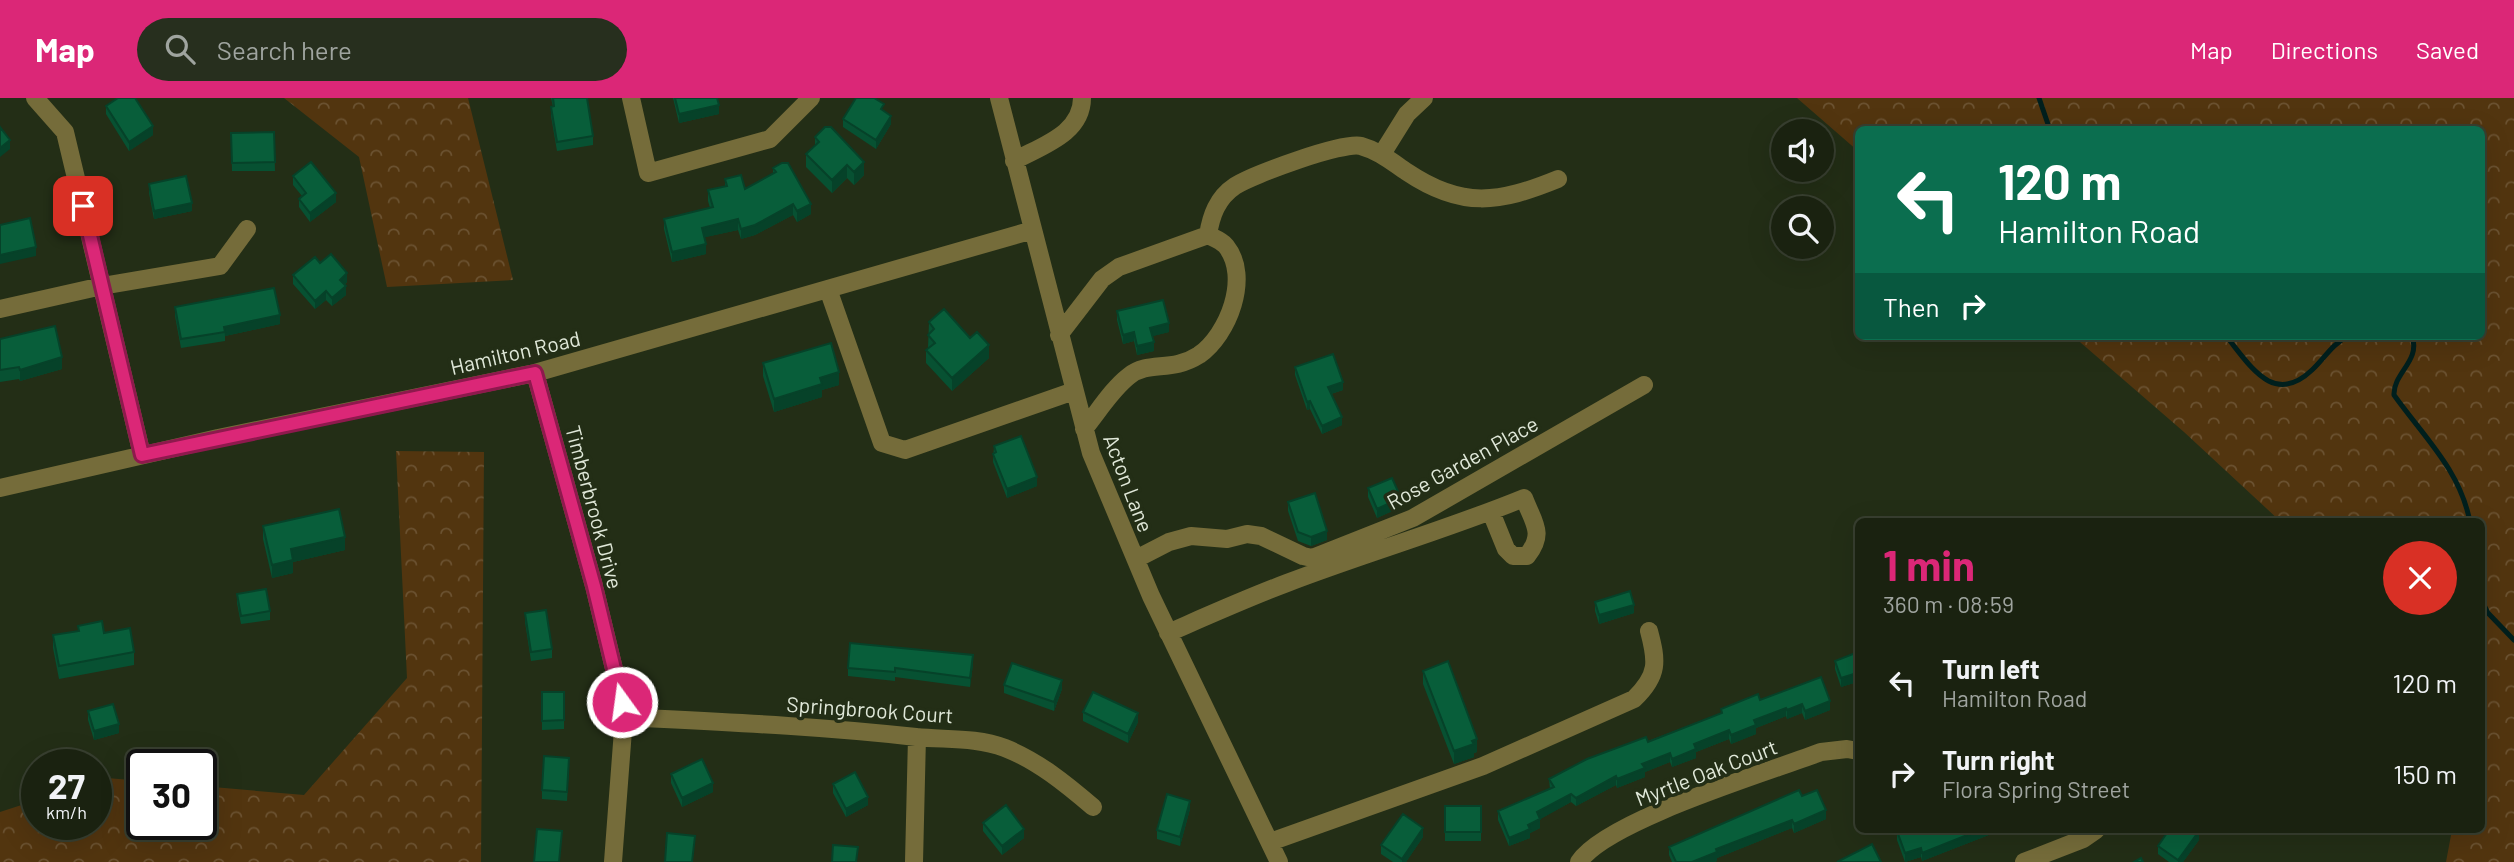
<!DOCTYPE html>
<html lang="en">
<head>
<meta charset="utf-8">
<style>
  :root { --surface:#1a2210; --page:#272f1e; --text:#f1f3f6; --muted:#9fa49f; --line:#383f30; --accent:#db2777 }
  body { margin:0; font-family:Barlow,sans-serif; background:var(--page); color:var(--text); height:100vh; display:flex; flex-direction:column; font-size:26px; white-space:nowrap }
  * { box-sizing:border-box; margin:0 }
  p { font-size:23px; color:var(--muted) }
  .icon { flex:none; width:38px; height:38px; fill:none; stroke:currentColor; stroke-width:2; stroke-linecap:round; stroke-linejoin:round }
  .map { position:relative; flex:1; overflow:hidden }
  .panel { position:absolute; left:1855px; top:420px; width:630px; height:315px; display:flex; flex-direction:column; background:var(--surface); border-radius:10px; box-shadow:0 7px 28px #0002,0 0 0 2px var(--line) }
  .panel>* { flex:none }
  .hud { position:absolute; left:1855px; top:28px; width:630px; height:214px; border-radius:10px; box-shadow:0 7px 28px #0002,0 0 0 2px var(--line); background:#0b6e4f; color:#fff; overflow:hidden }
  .fabs { position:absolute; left:1771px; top:21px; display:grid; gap:14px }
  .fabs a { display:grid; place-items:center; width:63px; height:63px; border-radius:50%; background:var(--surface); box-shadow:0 7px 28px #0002,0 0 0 2px var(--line); font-size:35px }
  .speed { position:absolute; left:21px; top:651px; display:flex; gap:14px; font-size:35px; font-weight:700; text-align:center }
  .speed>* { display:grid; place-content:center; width:91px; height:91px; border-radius:50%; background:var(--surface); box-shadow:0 7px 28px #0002,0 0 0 2px var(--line); line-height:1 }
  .speed small { font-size:18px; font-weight:400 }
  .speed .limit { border:4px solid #111; border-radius:10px; background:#fff; color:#111 }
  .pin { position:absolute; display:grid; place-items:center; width:60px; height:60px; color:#fff; margin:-30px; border-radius:14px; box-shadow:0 4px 10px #0006 }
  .me { position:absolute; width:77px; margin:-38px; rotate:346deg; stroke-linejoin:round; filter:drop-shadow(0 0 5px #0008) }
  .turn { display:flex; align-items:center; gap:24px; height:147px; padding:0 28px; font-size:32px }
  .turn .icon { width:91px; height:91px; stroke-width:2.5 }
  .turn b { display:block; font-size:49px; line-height:60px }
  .then { display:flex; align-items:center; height:66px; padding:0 28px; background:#0003; gap:14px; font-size:26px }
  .round { display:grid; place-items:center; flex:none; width:74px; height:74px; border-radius:37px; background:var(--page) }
  .headline { display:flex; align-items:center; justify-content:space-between; height:119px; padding:0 28px }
  h1 { font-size:42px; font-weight:700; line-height:52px; color:var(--accent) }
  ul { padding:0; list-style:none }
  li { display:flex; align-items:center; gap:21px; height:91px; padding:0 28px }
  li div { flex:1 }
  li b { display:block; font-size:26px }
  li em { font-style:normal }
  header { display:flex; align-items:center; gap:42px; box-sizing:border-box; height:98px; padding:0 35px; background:var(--accent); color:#fff }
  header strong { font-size:33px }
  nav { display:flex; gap:38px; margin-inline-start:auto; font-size:24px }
  .search { width:490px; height:63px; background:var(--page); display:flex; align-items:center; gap:18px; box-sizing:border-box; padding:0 24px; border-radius:38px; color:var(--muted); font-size:26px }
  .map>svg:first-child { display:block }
  .forest { fill:url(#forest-crowns) }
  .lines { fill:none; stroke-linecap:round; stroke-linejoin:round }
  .stream { stroke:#001f1d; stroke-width:5 }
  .minor { stroke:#756c3a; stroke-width:18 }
  .wall { fill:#075132 }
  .shaded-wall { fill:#064229 }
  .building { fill:#085e3a; stroke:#064229; stroke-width:2 }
  .route-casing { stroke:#8e194d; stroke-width:18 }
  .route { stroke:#db2777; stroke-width:12 }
  .labels { text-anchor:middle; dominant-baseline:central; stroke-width:7; stroke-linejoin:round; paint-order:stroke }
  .street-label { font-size:21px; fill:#e0e8d9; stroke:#232e16 }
</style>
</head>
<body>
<header>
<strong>Map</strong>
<div class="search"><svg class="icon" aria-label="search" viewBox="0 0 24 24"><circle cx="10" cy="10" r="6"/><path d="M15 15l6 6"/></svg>Search here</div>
<nav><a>Map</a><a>Directions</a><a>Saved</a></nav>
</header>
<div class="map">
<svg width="2514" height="764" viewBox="0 0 2514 764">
  <defs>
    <pattern id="forest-crowns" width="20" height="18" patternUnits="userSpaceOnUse" patternTransform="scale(1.75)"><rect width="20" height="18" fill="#52350f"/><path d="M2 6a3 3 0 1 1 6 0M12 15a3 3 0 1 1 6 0" fill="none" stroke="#6b5231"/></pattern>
  </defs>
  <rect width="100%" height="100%" fill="#232e16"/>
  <path class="forest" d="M284,0H468L513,182L387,189L359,59Z
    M1797,0H2514V764H2446L2452,732H2482V424L2280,423L2184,334L2073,238H2482V32H1858V53Z
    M396,353L484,354L481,764H0V714L37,702V726H96V683L107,680L142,683V726H201V688L304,697L407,580Z"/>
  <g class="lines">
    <path class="stream" d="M2039,0L2050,32
      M2226,238C2250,267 2273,309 2312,272C2325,260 2331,247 2348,238
      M2412,238C2421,263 2393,275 2394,297C2424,339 2460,372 2470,424
      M2482,503L2488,515L2514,542"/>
    <path class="minor" d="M35,0L65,34L142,357
      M631,0L648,75L770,41L811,0
      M999,0L1091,355L1151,498L1279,764
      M1382,56L1407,16L1424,0
      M1014,63C1041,48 1082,36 1082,0
      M1208,137C1211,118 1217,100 1235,88C1252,77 1344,43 1361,48C1379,53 1392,64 1407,74C1462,111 1499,105 1558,81
      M828,191L882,345L905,352L1074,293
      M0,211L102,188L220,168L247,131
      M1059,237L1102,181L1119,169L1208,137C1214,140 1222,143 1226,148C1251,179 1228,237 1199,257C1171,275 1149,262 1129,278C1112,291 1098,314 1084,331
      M535,275L594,488L622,604L624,619L613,764
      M0,390L218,340L535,275L1033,132
      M1136,461L1169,444L1191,438L1227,441L1247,436L1261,438L1303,458L1312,460L1413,420L1644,287
      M1168,535C1207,518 1247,500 1287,485C1365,455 1446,432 1524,400C1534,426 1545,435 1527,458H1513L1506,451L1491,414
      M624,619C722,624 819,628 916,639C946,642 976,639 1005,650C1038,663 1066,686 1093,709
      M1270,744L1483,668L1634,601C1659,577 1657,563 1649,533
      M914,764L917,639
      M1579,764C1607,722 1769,674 1821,654L1847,651L1858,653
      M2024,764L2083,741L2096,732"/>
  </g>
  <path class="wall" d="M551,0H587L593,38V47L557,53L551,18V9H553Z
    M673,0H717L719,16L679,25Z
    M106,8L153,37L129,53L106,16Z
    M884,13L891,26L876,51L843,29V21Z
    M274,34L275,73H232L231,35Z
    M815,39L864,77L854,87L847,80L832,95L806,69V56L815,48Z
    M773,70L811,116L797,124L793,117L755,137L741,141L738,132L705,139L706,156L672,164L664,131V121L710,110L708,103V92L725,88V81L745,91L773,76Z
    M293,78L336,104L310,124L299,109V101L302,98L293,87Z
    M149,86L192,113L154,121L149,95Z
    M320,165L347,184L344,187L346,197L332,208L326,202L315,211L293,186V177Z
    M175,209L280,226L225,238V243L181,250L175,218Z
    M1117,213L1169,234L1152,238L1154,253L1137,257L1134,243L1123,246L1117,222Z
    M929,224L989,260L952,293L926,265V252L928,250Z
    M0,241L62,271L20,283L19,281L0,284Z
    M763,265L839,287L822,292V299L774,314L763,278Z
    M1295,269L1343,292L1331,296L1342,327L1322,336L1310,311L1307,312L1295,277Z
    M994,348L1037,388L1007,400L993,364Z
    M1368,390L1401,409L1377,420L1368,399Z
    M1288,404L1327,442L1311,448L1298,443L1288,413Z
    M263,428L345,452L293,464V475L272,480L263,441Z
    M237,496L270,513V522L241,526L237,505Z
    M1595,504L1634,515L1599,526L1595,513Z
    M525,515L552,551V560L531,563L525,524Z
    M78,528L134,554V567L59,581L53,550V537L78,533Z
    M1858,554V589L1857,584L1841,589L1835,571V563Z
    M973,566L970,589L895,579V583L848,578V570Z
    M1423,573L1477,654L1474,655V659L1454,666L1423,586Z
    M1821,579L1830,612L1805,622L1802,615L1787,621L1786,618L1756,630V636L1731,646L1729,641L1696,654V660L1672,669L1670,664L1645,674V679L1617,690L1616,687L1576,708L1571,704L1540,721V730L1530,735V740L1509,748L1498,722V713L1550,691L1549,681L1721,615V611L1760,602Z
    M1004,587L1062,591L1054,613L1004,595Z
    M542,594H564V631L542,632Z
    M88,613L119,635L94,642L88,622Z
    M1083,614L1138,624L1128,645L1083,623Z
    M569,669L567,703L542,701V692Z
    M671,676L713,694L682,709L671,685Z
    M833,686L868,707L846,719L833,695Z
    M1802,698L1826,721L1794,735L1792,730L1717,760V763L1714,764H1672L1669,757V749Z
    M1445,708H1481V743H1445Z
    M1190,711L1180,748L1157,741V732Z
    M983,725L1024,740L1002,757L983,733Z
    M1999,732V733L1922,763L1921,759L1905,764L1897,742V733Z
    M1423,739L1406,764H1393L1381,756V747Z
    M2199,742L2183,764H2169L2158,756V748Z"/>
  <path class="shaded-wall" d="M719,7V16L679,25V16Z
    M891,18V26L876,51V42Z
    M153,28V37L129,53V44Z
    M10,42V51L0,59V50Z
    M864,64V77L854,87V74Z
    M847,67V80L832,95V82Z
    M336,95V104L310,124V115Z
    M192,105V113L154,121V113Z
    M793,106V117L755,137L741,141V131Z
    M811,106V116L797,124V113Z
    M738,121V132L702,140V130Z
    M706,146V156L672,164V154Z
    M36,149V158L0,166V157Z
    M347,175V184L340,190V182Z
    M346,188V197L332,208V200Z
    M326,193V202L315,211V203Z
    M280,217V226L225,238L224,229Z
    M1169,225V234L1150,239V230Z
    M1134,234V243L1123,246V237Z
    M1154,244V253L1137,257V248Z
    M989,247V260L952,293V280Z
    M62,259V271L20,283V272Z
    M839,274V287L822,292V299L774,314V301L820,280Z
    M1343,284V292L1328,297V289Z
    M1310,303V311L1307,312V304Z
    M1342,319V327L1322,336V328Z
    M1037,379V388L1007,400V391Z
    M1401,400V409L1377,420V411Z
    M1327,433V442L1311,448V439Z
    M345,439V452L293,464V475L272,480V467L291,451Z
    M1634,507V515L1599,526V517Z
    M973,557V566L970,589V580Z
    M1857,575V584L1841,589V580Z
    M1062,582V591L1054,613V604Z
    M1830,603V612L1805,622V613Z
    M1802,606V615L1787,621V612Z
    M1786,610V618L1756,630V636L1731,646V637L1754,622Z
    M1138,615V624L1128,645V636Z
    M119,626V635L94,642V633Z
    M1729,632V641L1696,654V660L1672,669V661L1694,646Z
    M1477,641V654L1474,655V659L1454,666V653Z
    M1670,655V664L1645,674V679L1617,690V681L1642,666Z
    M1616,678V687L1576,708V700Z
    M713,685V694L682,709V700Z
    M1571,696V704L1537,723L1540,721V730L1530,735V740L1509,748V740L1537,714Z
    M868,699V707L846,719V711Z
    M1190,703V711L1180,748V739Z
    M1826,712V721L1794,735V726Z
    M1792,722V730L1717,760V763L1714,764H1692L1716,751Z
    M1423,730V739L1406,764H1402V761Z
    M1024,731V740L1002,757V748Z
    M1980,732H1999V733L1922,763V755Z
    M2199,733V742L2183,764H2178V762Z
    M1921,750V759L1905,764V755Z"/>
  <path class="building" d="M118,0H135L153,28L129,44L106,8Z
    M553,0H587L593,38L557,44L551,9L554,8Z
    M675,0H717L719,7L679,16Z
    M856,0H874L884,6L881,11L891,18L876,42L843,21Z
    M0,29L10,42L0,50Z
    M825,29H831L864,64L854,74L847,67L832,82L806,56L819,44L815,39Z
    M274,34L275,64L232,65L231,35Z
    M311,64L336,95L310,115L299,101L306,95L293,78Z
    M782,65H788L811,106L797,113L793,106L755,127L741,131L738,121L702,130L706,146L672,154L664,121L713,109L708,92L727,88L725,81L741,77L745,91L776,74L773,70Z
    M186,78L192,105L154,113L149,86Z
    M30,120L36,149L0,157V127Z
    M331,156L347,175L340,182L346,188L332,200L326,193L315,203L293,177L315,159L320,165Z
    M274,190L280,217L224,229L225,234L181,241L175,209Z
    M1163,202L1169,225L1150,230L1154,244L1137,248L1134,234L1123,237L1117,213Z
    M944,211L970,240L977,234L989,247L952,280L926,252L935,245L928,237L934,231L929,224Z
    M55,228L62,259L20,272L19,269L0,272V241Z
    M831,245L839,274L820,280L822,286L774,301L763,265Z
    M1333,256L1343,284L1328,289L1342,319L1322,328L1310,303L1307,304L1295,269Z
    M1021,338L1037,379L1007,391L993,356L996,354L994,348Z
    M1392,380L1401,400L1377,411L1368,390Z
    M1315,395L1327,433L1311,439L1298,434L1288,404Z
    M339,411L345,439L291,451L293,462L272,467L263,428Z
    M266,491L270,513L241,518L237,496Z
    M1630,493L1634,507L1599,517L1595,504Z
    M546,512L552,551L531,554L525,515Z
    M102,523L104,535L130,530L134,554L59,568L53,537L79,533L78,528Z
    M850,545L973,557L970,580L895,570V574L848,570Z
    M1858,554V580L1857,575L1841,580L1835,563Z
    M1448,563L1477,641L1472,643L1474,646L1454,653L1423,573Z
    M1012,565L1062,582L1054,604L1004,587Z
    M1821,579L1830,603L1805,613L1802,606L1787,612L1786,610L1754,622L1756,627L1731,637L1729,632L1694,646L1696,651L1672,661L1670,655L1642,666L1645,670L1617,681L1616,678L1576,700L1571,696L1537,714L1540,721L1528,727L1530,731L1509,740L1498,713L1554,689L1549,681L1587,661L1646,639L1648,644L1722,615L1721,611L1758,596L1760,602Z
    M542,594H564V622L542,623Z
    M1093,594L1138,615L1128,636L1083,614Z
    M113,606L119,626L94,633L88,613Z
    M544,658L569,660L567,694L542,692Z
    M702,661L713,685L682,700L671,676Z
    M855,674L868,699L846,711L833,686Z
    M1799,692L1802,698L1817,692L1826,712L1794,726L1792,722L1716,751L1717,754L1692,764H1676L1669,749Z
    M1167,696L1190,703L1180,739L1157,732Z
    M1006,707L1024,731L1002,748L983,725Z
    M1445,708H1481V734H1445Z
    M1403,716L1423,730L1402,761L1381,747Z
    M537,731L562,733L559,764H534Z
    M1902,732H1980L1922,755L1921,750L1905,755L1897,733Z
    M2169,732H2197L2199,733L2178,762L2158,748Z
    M667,735L695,738L692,764H665Z
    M1872,746L1881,764H1837Z
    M833,747L858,749L856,764H832Z
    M2141,760L2143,764H2134Z"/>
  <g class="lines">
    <defs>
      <path id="route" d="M83,108L142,357L535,275L594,488L622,604"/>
    </defs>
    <use href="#route" class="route-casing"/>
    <use href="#route" class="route"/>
  </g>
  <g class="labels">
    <g class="street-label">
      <text transform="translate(515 254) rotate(-13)">Hamilton Road</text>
      <text transform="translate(1462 364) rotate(-29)">Rose Garden Place</text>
      <text transform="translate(1129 385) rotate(69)">Acton Lane</text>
      <text transform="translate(595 409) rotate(75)">Timberbrook Drive</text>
      <text transform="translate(870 611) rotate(4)">Springbrook Court</text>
      <text transform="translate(1706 674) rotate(-21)">Myrtle Oak Court</text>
    </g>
  </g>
</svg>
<div class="fabs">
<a><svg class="icon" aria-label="sound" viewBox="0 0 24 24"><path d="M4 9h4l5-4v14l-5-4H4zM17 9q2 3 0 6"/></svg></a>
<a><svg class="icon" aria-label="search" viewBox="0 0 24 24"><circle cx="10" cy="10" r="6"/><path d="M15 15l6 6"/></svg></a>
</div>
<div class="speed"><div>27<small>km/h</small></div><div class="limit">30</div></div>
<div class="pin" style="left:83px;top:108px;background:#d93025"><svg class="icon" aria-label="arrive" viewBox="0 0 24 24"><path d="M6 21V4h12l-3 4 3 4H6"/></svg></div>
<svg class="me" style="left:622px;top:604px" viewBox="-20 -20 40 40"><circle r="17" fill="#db2777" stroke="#fff" stroke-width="3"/><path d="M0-11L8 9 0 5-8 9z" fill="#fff"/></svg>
<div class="hud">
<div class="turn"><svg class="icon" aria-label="left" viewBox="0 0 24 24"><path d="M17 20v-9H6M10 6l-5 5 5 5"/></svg><div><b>120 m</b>Hamilton Road</div></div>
<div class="then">Then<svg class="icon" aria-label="right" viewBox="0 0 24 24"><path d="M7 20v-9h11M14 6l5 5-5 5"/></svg></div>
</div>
<section class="panel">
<div class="headline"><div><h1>1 min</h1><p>360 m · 08:59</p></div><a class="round" style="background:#d93025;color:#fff"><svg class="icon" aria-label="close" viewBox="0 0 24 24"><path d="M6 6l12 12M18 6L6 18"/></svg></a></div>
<ul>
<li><svg class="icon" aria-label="left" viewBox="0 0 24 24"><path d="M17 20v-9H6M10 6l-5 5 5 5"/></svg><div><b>Turn left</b><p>Hamilton Road</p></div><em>120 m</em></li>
<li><svg class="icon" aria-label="right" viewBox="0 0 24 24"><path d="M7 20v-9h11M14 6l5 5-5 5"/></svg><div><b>Turn right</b><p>Flora Spring Street</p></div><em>150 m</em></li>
</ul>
</section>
</div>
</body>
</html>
